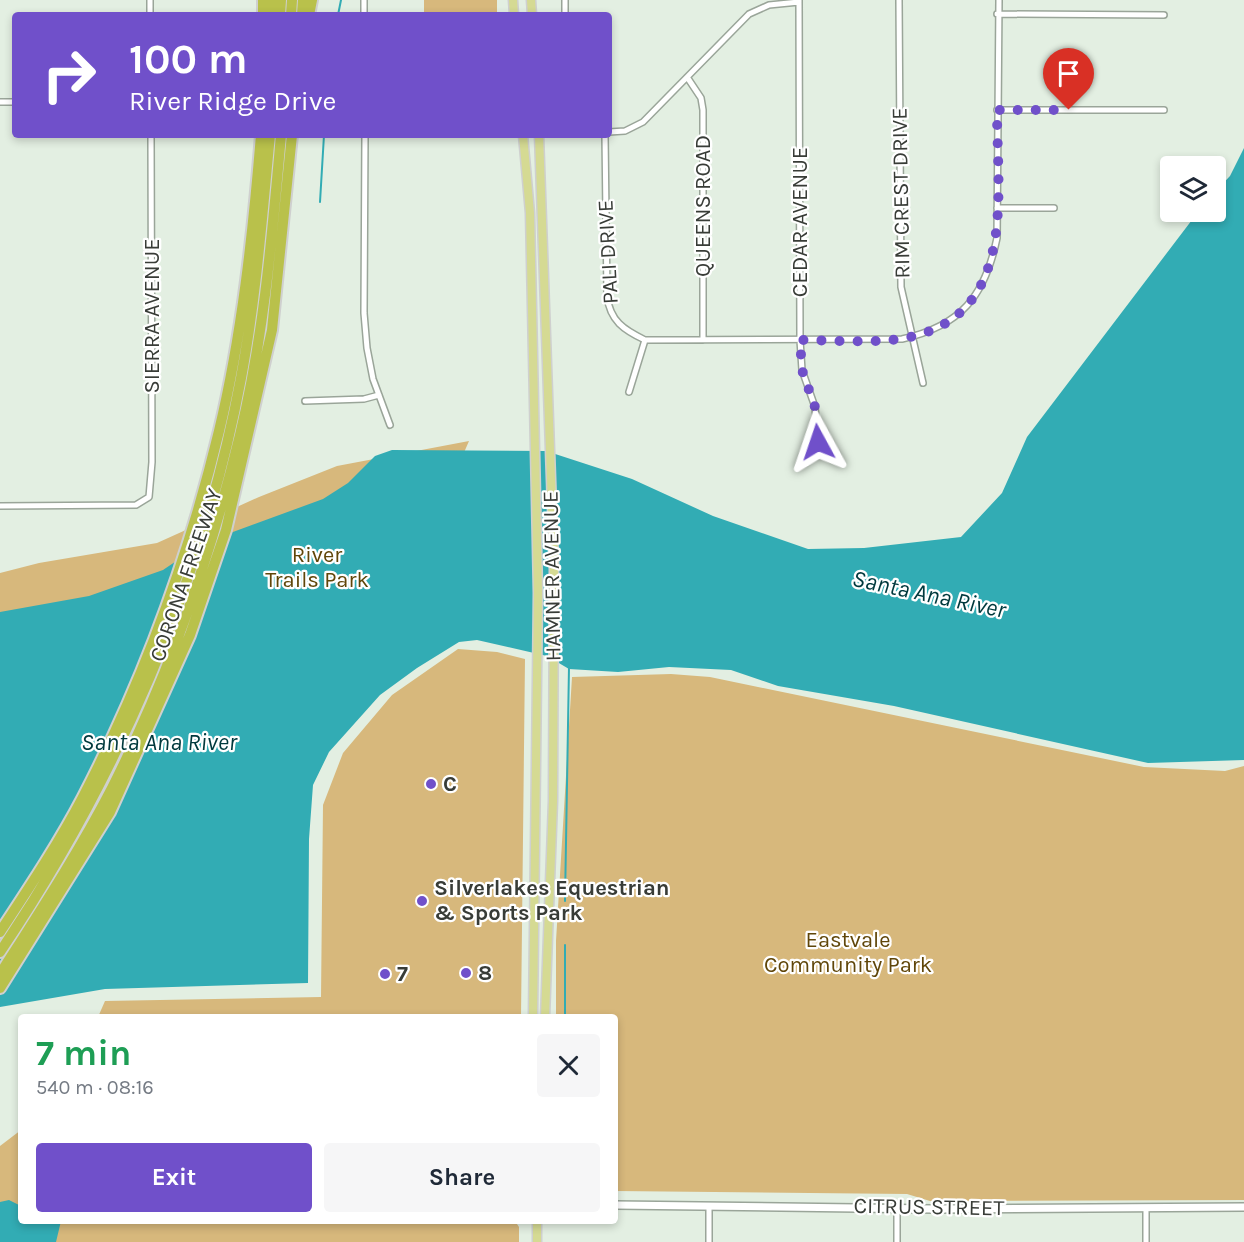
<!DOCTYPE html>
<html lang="en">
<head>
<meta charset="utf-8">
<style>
  :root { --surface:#fff; --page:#f6f6f7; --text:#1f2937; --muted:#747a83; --accent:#7050ca }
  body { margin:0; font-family:Karla,sans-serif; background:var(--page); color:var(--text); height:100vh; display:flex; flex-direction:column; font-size:22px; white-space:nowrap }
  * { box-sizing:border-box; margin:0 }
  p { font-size:20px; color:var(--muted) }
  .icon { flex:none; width:33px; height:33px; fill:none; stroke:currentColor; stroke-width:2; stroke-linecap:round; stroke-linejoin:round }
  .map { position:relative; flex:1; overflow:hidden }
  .side { position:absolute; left:18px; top:1014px; width:600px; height:210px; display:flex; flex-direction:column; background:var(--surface); border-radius:6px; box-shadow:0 3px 9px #0003 }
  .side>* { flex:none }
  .banner { position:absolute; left:12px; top:12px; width:600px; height:126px; border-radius:6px; box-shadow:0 3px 9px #0003; background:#7050ca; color:#fff; overflow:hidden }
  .tools { position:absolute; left:1160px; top:156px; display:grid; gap:12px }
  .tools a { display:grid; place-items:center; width:66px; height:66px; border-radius:6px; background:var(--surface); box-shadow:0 3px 9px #0003; font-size:30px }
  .pin { position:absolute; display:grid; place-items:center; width:51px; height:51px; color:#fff; margin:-62px -26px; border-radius:50% 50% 50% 0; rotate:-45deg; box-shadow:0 0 6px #0007 }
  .pin .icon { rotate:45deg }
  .me { position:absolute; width:66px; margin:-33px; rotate:355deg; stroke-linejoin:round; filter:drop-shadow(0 0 4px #0008) }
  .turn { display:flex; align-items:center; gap:21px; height:126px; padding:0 18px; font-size:27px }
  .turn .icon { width:78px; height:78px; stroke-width:2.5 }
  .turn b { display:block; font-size:42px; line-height:51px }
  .round { display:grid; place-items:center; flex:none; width:63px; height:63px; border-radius:6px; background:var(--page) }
  .overview { display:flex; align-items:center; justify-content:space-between; height:102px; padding:0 18px }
  h1 { font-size:36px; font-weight:700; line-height:45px; color:#1e9e55 }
  .cta { display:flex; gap:12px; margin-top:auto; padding:12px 18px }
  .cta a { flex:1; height:69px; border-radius:6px; background:var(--accent); color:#fff; font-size:24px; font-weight:700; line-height:69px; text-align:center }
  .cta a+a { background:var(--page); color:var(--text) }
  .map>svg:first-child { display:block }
  .green { fill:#d7b87c }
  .water { fill:#32acb4 }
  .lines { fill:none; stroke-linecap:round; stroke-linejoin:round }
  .stream { stroke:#32acb4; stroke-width:2 }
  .minor-casing { stroke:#9aa599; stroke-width:8 }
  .tertiary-casing { stroke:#9aa599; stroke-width:10 }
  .primary-casing { stroke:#cfd0cf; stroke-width:11 }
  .motorway-casing { stroke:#cfd0cf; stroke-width:14 }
  .minor { stroke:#fff; stroke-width:5 }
  .tertiary { stroke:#fff; stroke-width:7 }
  .primary { stroke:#d5da93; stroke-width:8 }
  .motorway { stroke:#b9c14b; stroke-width:10 }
  .route { stroke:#7050ca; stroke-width:10; stroke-dasharray:0 18 }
  .poi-dot { fill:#7050ca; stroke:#fff; stroke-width:2 }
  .labels { text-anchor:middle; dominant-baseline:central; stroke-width:4.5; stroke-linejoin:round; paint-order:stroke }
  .street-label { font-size:22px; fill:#383c37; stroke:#fff }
  .park-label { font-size:22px; fill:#604609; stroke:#fff }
  .poi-label { font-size:22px; font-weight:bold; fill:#383c37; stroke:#fff; text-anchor:start }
  .water-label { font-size:24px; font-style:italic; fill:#00393d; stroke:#fff }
</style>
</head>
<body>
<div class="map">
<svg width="1244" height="1242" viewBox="0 0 1244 1242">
  <rect width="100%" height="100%" fill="#e3efe2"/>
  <path class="green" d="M424,0H497V15H424Z
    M469,441L384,637L0,653V573L39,563L157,543L259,497L337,466Z
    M458,649L497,652L525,659L521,1017H98L105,1001L321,997L323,805L343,753L392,695Z
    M671,674L710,677L1144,767L1225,771L1244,766V1200L930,1201L907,1194L615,1191V1017H556V941L572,677Z
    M21,1130V1221H515L519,1227V1242H0V1146Z"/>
  <path class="water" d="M1244,148V760L1148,763L894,706L778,686L731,670L669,667L618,672L569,669L547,656L477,640L459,642L417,668L380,695L329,752L313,785L309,839L308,983L105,989L0,1007V612L89,596L163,570L203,543L323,499L348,483L375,456L392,450L546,451L632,479L713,516L808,549L864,548L961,537L1002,493L1027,437L1198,212H1215V192L1230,176Z
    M9,1200L21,1206V1221H61L56,1242H0V1202Z"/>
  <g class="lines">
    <path class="stream" d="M338,15L341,0
      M320,202L324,135
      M565,901L569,667
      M565,945V1017"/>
    <defs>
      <path id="minor" d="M150,0V15
        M799,0L800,340L802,370L815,407L818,442
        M899,0L901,287L923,383
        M997,14L1164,15
        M364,15V0
        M565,15V0
        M687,77L701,98L703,110V340
        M0,102H15
        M997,110H1164
        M609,132L625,131L643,122L749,14L769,5L799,2
        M365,135L364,313L367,348L373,379L390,425
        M605,135L607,296C610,321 624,330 645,340L902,339C961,326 985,296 997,238L999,0
        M997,208H1054
        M629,392L645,340
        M305,401L364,399L379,395
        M0,506L136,505L149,497L152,462L151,135
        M709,1206V1242
        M1146,1208V1242
        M897,1242V1206"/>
      <path id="tertiary" d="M615,1205L933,1209L1244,1207"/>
      <path id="primary" d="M513,0L514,15
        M531,0L532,15
        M523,135L530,213L538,593L533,1017
        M539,135L554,564L553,801L545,1017
        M537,1221V1242"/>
      <path id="motorway" d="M263,0V15
        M271,15L272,0
        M280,15L281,0
        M291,15L292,0
        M302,15L303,0
        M309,15L312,0
        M0,932C29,888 59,843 83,797C142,683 189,556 219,431C242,335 253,233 261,135
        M0,952C116,780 203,582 241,378C256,298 262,216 270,135
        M0,974C39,913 79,852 112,788C168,677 211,556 240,435C264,336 272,236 281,135
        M0,988L110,812L190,635L226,530L272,330L292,135"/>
    </defs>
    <use href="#minor" class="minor-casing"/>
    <use href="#tertiary" class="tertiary-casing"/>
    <use href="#primary" class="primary-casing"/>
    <use href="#motorway" class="motorway-casing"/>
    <use href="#minor" class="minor"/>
    <use href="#tertiary" class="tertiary"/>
    <use href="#primary" class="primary"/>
    <use href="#motorway" class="motorway"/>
  </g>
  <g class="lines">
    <path class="route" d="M818,442L815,407L802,370L800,340C833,340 874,344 905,338C1018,317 997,196 997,110H1069"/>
  </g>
  <g class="poi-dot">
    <circle cx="431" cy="784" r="6"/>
    <circle cx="422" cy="901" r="6"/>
    <circle cx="466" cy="973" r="6"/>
    <circle cx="385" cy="974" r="6"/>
  </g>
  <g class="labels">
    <g class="street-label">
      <text transform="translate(901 193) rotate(-91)">RIM CREST DRIVE</text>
      <text transform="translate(703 206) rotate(-90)">QUEENS ROAD</text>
      <text transform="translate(800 222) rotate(-90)">CEDAR AVENUE</text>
      <text transform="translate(608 252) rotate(-93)">PALI DRIVE</text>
      <text transform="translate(152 316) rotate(-90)">SIERRA AVENUE</text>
      <text transform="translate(186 575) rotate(-71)">CORONA FREEWAY</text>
      <text transform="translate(552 576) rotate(-91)">HAMNER AVENUE</text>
      <text transform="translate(929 1207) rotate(1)">CITRUS STREET</text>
    </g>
    <g class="park-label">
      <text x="317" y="555">River<tspan x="317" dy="25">Trails Park</tspan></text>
      <text x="848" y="940">Eastvale<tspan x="848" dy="25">Community Park</tspan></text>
    </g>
    <g class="poi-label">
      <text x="443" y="784">C</text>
      <text x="434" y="888">Silverlakes Equestrian<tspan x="434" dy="25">&amp; Sports Park</tspan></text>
      <text x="478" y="973">8</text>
      <text x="397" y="974">7</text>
    </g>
    <g class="water-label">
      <text transform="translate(929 594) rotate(12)">Santa Ana River</text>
      <text x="159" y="742">Santa Ana River</text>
    </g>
  </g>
</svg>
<div class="tools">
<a><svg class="icon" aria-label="layers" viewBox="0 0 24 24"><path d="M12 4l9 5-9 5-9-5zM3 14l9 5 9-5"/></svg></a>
</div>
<div class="pin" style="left:1069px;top:110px;background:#d93025"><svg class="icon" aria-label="arrive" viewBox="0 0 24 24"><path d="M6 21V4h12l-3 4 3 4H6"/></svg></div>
<svg class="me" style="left:818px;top:442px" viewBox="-20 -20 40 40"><path d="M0-17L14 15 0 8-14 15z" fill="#7050ca" stroke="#fff" stroke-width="4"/></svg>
<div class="banner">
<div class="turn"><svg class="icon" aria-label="right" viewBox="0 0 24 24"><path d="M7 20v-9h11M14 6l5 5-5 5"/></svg><div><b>100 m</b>River Ridge Drive</div></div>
</div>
<section class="side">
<div class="overview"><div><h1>7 min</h1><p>540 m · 08:16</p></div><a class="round"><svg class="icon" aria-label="close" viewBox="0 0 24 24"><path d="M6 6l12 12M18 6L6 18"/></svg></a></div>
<div class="cta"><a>Exit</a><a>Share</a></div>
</section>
</div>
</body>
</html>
